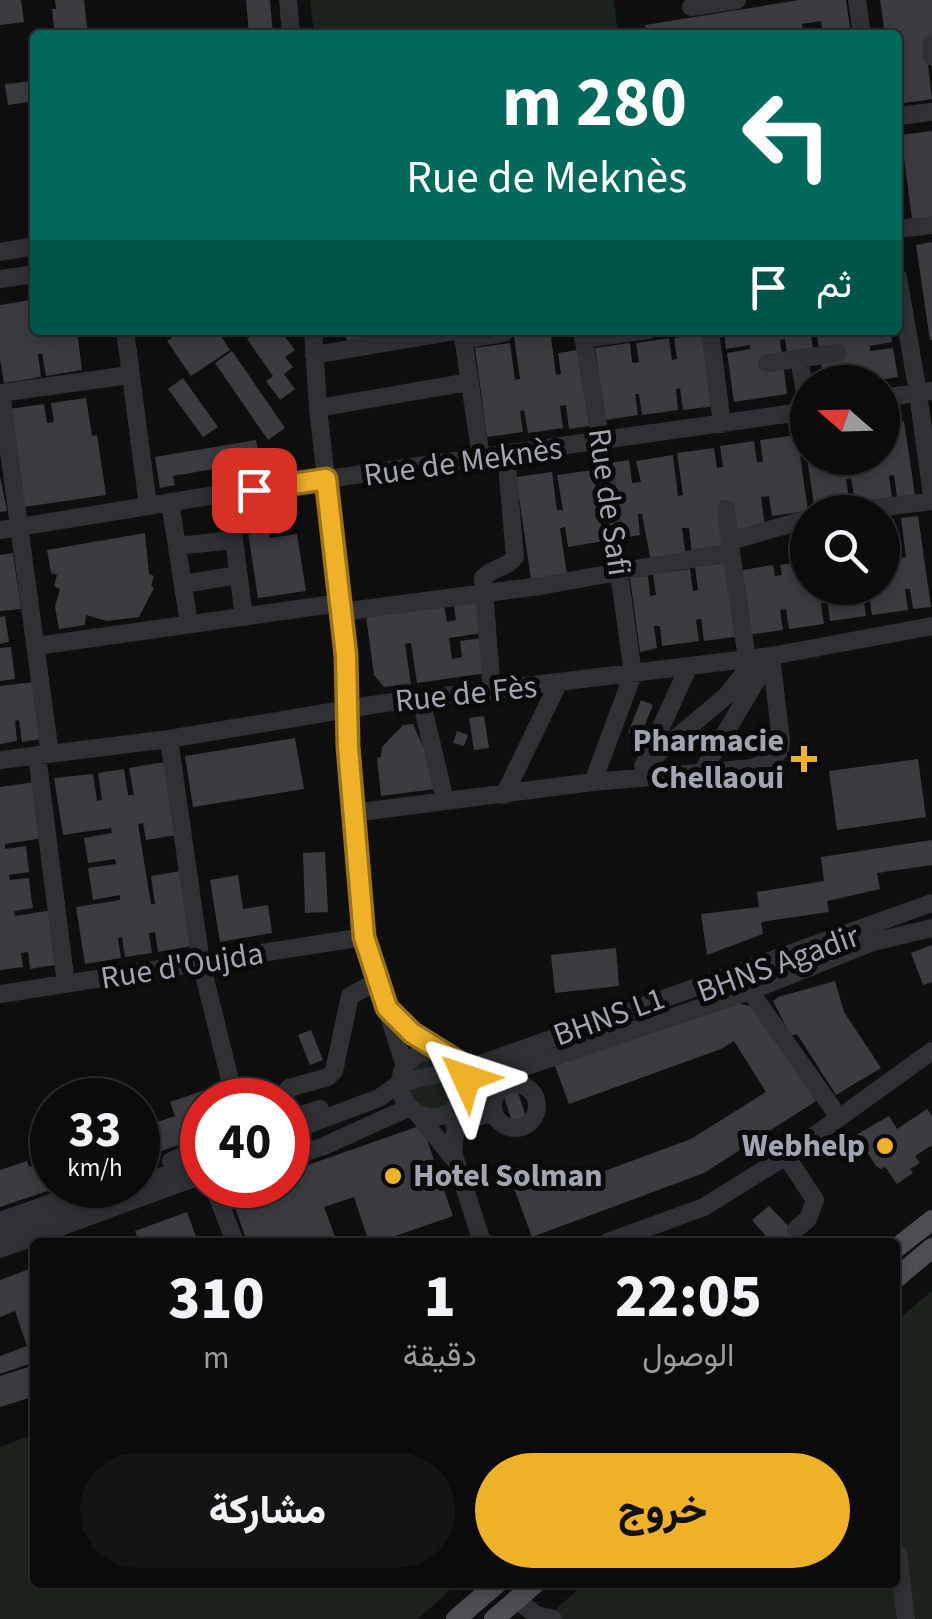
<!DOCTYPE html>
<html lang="ar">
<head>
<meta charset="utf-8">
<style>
  :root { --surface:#0b0b0c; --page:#141415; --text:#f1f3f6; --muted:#9a9b9d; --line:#2b2b2d; --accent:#efb128 }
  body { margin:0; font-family:"Source Sans 3",Vazirmatn,sans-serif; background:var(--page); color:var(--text); direction:rtl; height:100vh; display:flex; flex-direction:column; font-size:38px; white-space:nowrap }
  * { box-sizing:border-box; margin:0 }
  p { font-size:32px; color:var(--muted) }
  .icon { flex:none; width:55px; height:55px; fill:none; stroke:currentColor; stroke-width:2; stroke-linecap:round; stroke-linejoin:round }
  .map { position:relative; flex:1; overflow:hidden; direction:ltr }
  .side { position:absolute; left:30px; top:1238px; width:870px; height:350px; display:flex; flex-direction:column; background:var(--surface); border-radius:10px; box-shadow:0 5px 15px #0003,0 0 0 2px var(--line); direction:rtl }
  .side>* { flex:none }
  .guide { position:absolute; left:30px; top:30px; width:872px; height:305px; border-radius:10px; box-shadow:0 5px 15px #0003,0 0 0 2px var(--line); direction:rtl; background:#00695c; color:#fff; overflow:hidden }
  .needle { width:65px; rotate:290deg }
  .fabs { position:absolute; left:790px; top:365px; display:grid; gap:20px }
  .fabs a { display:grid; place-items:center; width:110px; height:110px; border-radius:50%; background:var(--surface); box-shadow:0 5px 15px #0003,0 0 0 2px var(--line); font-size:50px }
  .speed { position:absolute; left:30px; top:1078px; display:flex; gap:20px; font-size:50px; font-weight:700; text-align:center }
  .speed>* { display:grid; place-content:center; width:130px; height:130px; border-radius:50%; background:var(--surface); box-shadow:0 5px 15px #0003,0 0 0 2px var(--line); line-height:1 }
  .speed small { font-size:25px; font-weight:400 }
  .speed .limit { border:15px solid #d22; background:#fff; color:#111 }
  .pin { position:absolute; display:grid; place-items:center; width:85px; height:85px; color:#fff; margin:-42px; border-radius:20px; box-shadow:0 5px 15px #0006 }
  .me { position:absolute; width:110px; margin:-55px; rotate:312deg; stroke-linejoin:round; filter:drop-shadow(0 0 8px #0008) }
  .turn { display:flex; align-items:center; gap:35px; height:210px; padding:0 50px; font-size:45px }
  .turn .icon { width:130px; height:130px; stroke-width:2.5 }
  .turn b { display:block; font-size:70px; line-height:85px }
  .then { display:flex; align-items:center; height:95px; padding:0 50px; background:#0003; gap:20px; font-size:38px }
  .eta { display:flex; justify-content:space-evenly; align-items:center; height:170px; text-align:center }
  .eta b { font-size:60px; font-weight:800; line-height:70px }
  .primary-button { display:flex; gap:20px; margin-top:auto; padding:20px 50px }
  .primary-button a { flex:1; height:115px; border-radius:60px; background:var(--accent); color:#111; font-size:40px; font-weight:800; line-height:115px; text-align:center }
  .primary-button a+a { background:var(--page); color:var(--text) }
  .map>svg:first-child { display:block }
  .green { fill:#1c231c }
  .building { fill:#3b3c40 }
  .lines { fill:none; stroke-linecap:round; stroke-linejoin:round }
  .minor { stroke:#303135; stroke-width:18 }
  .major { stroke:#4c4e54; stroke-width:20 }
  .route-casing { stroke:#9b731a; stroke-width:25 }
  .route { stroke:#efb128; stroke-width:18 }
  .poi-dot { fill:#efb128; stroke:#0a0a0b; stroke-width:4 }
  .labels { text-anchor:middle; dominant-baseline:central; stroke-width:10; stroke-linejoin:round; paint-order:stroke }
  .street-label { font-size:32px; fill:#a0a5b1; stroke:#0a0a0b }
  .poi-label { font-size:32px; font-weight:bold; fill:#a0a5b1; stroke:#0a0a0b; text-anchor:end }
</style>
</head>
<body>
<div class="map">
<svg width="932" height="1619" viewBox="0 0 932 1619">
  <rect width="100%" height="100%" fill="#0f0f10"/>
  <path class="green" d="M310,0H614L618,35H314Z
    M407 1084a26 26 0 1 1 52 0a26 26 0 1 1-52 0Z
    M932,1291V1619H551L559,1606L586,1583L895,1582V1322Z
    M35,1434V1582L458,1583L418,1619H0V1447Z"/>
  <path class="building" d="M0,0H21L24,22L0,25Z
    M55,0H84L88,35H59L58,28H54L52,9H56Z
    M246,0H270L273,35H249Z
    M799,0H846L851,35H823L821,21L802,24L804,35H646L645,25Z
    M880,0H932V39L925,40L932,99L898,104V35H885Z
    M35,81V101L8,105L5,84Z
    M932,131V224L913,227L901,135Z
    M932,242V340H930L916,245Z
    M30,300L35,330H77L82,370L46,376L42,354H38L41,377L4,383L0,359V305Z
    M183,330H217L230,350L191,376L167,341Z
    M260,330H280L295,350L285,357L293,367L284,374L295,389L280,400L266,381L273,376L247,339Z
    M345,330H445L348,348Z
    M513,330H550L556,375L561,374L558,353L578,350L589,426L569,429L566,405L560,406L563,428L528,433L524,410L520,411L523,432L487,437L475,348L510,343L515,380L520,379Z
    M724,330H810L814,355L788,359L785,339L780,340L787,394L734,402L727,353L750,349V345L726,349Z
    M816,330H890L892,342L870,346V351L893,348L898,377L864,382H824Z
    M706,334L716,406L683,410L680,388L676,389L678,410L642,415L639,394H635L638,415L605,420L595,348L630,343L632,362L635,363L639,362L636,343L669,338L672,360L677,359L674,338Z
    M232,351L285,428L268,440L215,363Z
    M183,378L218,427L203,437L168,389Z
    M86,398L92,436L97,435L106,495L24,507L9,409L44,404L47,423L54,422L51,403Z
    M904,421L915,495L897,497L894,475L889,476L892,497L855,503L851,478L846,479L850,506L815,511L807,458H843V461L848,458H882V425Z
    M797,435L808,511L772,516L769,496L761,497L765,527L728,551L692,556L689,528H682L686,557L651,562L642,514H638L640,535L621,538L610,463L629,460L632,483L641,482L636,461L673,455L678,496L683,495L677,453L714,448L717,468L723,467L720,446L754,441L757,462H763L760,440Z
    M256,440L260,461L173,476L175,485L160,488L155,457Z
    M593,470L604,541L568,547L565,527L560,528L568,581L532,586L516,477L552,472L557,510H563L557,475Z
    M0,476L7,511L0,512Z
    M267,516L270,538L297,534L306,591L258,598L246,519Z
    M918,516L931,607L913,609L910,589H905L908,610L872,615L868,588H882V521L894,519L900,558L906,557L901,518Z
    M145,533L149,574L154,576L151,586L154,588L139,617L107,621L86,615L85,625L59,629L55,607L60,589L54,586L57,575L51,573L47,550Z
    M13,553L21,609L0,611V555Z
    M808,560V588H862L866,616L830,621L828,603H821L824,624L789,629L786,609L780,610L783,630L747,635L737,571L773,565L775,576L782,575L780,565Z
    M731,562L741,636L704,641L701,619L696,620L699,641L662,646L660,626H654L657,648L640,652L630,578L648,576L650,596L656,595L653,574L690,569L693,591L698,590L695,567Z
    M477,597L482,633L449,638L452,659L462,657L460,641L482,638L487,673L417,683L411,643L405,644L411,684L384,687L374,675L366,616L444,605L447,622L456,620L453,601Z
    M5,616L9,642L0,644V617Z
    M11,647L15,679L0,681V648Z
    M34,682L42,739L22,742L19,720L15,721L17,741L0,744V686Z
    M641,700L653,705L640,737L628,733Z
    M484,716L489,748L474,750L469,718Z
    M413,724L426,753L435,789L381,796L377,758L381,757L382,747L403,725Z
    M457,731L468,735L464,746L453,743Z
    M295,738L304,789L193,807L185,756Z
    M918,759L926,817L837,830L829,771Z
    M165,762L177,835L146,840L143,823L138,824L151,904H155L151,876L181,871L192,946L158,952L155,932L149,933L152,953L125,957L122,937L118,938L121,958L85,964L76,907L120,900V895L93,900L88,868L116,864L115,859L88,863L84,838L112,833L111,828L63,835L54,778L93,774L97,801L102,800L98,773L124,769L128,795H134L129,768Z
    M35,782L43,838L5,844V849L26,846L29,872L9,875L10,880L29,878L31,896L33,908L14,911L15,916L53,910L61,964L30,969L28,952L21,953L23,967L0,970V787Z
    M932,840V865L877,873L880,889L827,901L829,912L761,922L763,934L707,955L701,914L759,907L757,892L824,881L821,857Z
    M325,852L328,912L305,913L303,853Z
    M238,875L243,909L268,905L272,933L220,942L210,880Z
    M932,945V982L923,985L911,953Z
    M616,948L619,986L555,993L551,955Z
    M835,981L844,1012L881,1068L836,1095L797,1034L791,1036L773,1001L778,997Z
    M733,1002L757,1008L816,1101L704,1173L532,1237L511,1180L548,1167L556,1189L691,1139L766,1092L734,1041L721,1049L569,1104L555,1066Z
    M311,1030L323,1060L310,1065L298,1035Z
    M516,1086L526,1117L512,1121L502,1091Z
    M211,1088L215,1100H202V1137L138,1159V1129L175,1116L170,1102Z
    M927,1109L932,1116V1145L915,1156L920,1163L910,1169L913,1173L897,1184L885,1167L881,1169L876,1166L856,1135L889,1116L897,1129Z
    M422,1125L453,1216L378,1242H369L354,1197L324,1207L337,1242H247L230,1193L251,1185H288V1172Z
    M52,1159V1185L62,1186L0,1207V1170L27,1161L29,1167Z
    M769,1206L791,1229L788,1232L798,1242H771L752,1220Z
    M187,1212L198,1242H139L135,1231Z
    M35,1267V1362L0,1374V1356L27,1346L15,1311L0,1317V1280Z
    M35,1365V1396L0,1407V1376Z"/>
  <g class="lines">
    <path class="minor" d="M288,0L291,35
      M857,0L862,35
      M691,7L737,0
      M932,44V57
      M898,116L932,112
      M898,229L932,225
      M0,252L35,246
      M898,277L918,393L932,496
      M0,279L35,274
      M125,330L148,506
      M313,330L318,408L346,655L348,747L364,937L405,1067
      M462,330L481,457
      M582,330L601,442L633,674L593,782
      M710,330L722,424
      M583,339L648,330
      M463,340L504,333
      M314,355L462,330
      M799,359L808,409
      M767,363L838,353
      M0,393L129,375
      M1,393L50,754
      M882,398L932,391
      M318,408L469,382
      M228,493L244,617
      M170,502L189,624
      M726,509L731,552
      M847,512L932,501
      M0,530L228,493L808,411
      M730,541L808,519
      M177,546L234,540
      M183,584L238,575
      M341,612L540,586L731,552L747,659
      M37,646L340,603
      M492,691L483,578C492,567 508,568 515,557L506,454
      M421,700L445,800
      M169,739L201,963L235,1100
      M37,755L66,984
      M0,760L169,739L378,704L771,656L932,626
      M645,762L689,666
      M643,766L727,695L756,658
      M702,772L771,656
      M504,795L558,684
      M353,813L593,782L753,768L774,758L780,750L781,740L771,656
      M750,991L838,1116
      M0,994L364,937
      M391,1012L436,1051
      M400 1084a33 33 0 1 1 66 0a33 33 0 1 1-66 0Z
      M493 1106a22 22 0 1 1 44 0a22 22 0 1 1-44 0Z
      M463,1098L495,1077L750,991L873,942L932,928
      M282,1100L289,1088L328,1077L334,1071L350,996L378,981
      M458,1106L453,1152L482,1242
      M417,1113L452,1157
      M288,1119L320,1109
      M454,1123L492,1113
      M288,1132L379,1098L400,1083L478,1065L932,903
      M786,1156L815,1200L808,1219L796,1229
      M288,1158L324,1146L410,1107
      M171,1161L202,1148
      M213,1185L235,1242
      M0,1221L88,1190
      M0,1235L202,1162
      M608,1242L704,1207L786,1156L932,1051
      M0,1249L202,1175
      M898,1554L906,1619
      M516,1600L537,1615L553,1619"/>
    <path class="major" d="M895,1249L932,1220
      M895,1279L932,1248
      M456,1619L499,1582
      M494,1619L537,1582"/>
  </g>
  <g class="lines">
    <defs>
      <path id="route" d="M254,490L326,479L346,655L348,747L364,937L387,1008L412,1033L457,1061L466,1078"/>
    </defs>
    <use href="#route" class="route-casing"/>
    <use href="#route" class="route"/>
  </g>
  <g class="poi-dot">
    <path d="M799 744h10v10h10v10h-10v10h-10v-10h-10v-10h10z"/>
    <circle cx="885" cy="1146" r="10"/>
    <circle cx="393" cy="1176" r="10"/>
  </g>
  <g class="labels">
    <g class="street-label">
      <text transform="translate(463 462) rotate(-8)">Rue de Meknès</text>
      <text transform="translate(609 502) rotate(82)">Rue de Safi</text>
      <text transform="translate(466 694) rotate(-6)">Rue de Fès</text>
      <text transform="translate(778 964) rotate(-20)">BHNS Agadir</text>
      <text transform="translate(182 966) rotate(-9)">Rue d'Oujda</text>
      <text transform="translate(609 1017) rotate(-20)">BHNS L1</text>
    </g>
    <g class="poi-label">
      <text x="784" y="741">Pharmacie<tspan x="784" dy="37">Chellaoui</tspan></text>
      <text x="865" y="1146">Webhelp</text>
      <text x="413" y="1176" text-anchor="start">Hotel Solman</text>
    </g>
  </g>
</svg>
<div class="fabs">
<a><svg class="needle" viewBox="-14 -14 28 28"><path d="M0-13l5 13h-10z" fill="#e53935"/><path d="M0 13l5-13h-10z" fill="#9a9b9d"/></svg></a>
<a><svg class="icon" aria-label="search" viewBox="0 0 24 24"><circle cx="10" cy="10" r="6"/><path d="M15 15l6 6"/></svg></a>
</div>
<div class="speed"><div>33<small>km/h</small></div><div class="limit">40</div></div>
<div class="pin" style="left:254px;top:490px;background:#d93025"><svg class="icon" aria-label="arrive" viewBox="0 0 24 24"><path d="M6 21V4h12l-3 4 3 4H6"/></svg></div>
<svg class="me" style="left:466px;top:1078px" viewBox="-20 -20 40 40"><path d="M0-17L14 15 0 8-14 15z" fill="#efb128" stroke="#fff" stroke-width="4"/></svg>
<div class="guide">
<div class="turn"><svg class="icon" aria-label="left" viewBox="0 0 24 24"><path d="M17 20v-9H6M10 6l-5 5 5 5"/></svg><div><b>280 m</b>Rue de Meknès</div></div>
<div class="then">ثم<svg class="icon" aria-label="arrive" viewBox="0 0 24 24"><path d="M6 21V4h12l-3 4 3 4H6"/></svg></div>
</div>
<section class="side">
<div class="eta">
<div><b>22:05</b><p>الوصول</p></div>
<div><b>1</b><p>دقيقة</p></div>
<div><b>310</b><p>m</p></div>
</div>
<div class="primary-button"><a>خروج</a><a>مشاركة</a></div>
</section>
</div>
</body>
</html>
